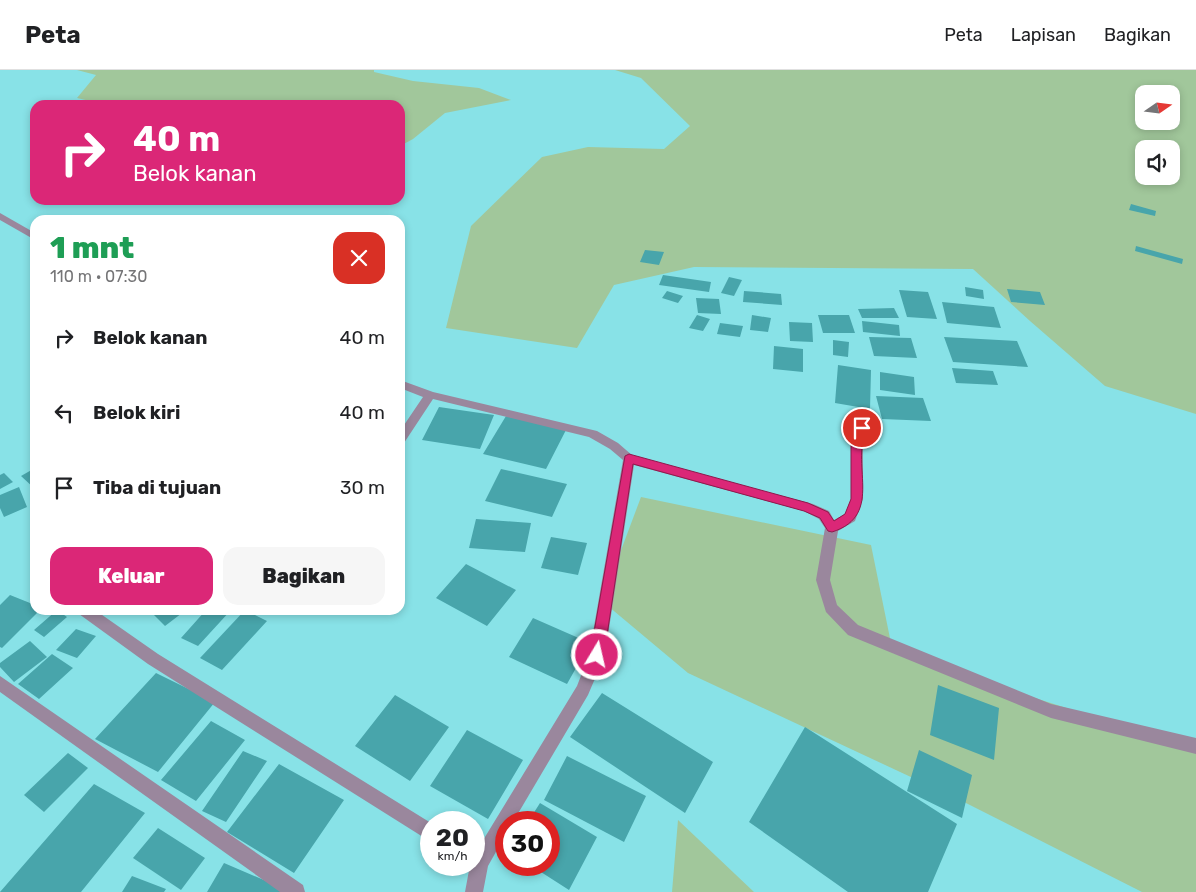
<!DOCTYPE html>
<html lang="id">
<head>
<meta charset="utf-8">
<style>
  :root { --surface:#fff; --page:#f6f6f6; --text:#202124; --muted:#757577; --line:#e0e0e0; --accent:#db2777 }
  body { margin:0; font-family:Rubik,sans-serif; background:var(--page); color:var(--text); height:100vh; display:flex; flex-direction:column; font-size:19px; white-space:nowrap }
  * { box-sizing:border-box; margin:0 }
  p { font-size:16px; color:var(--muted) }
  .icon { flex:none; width:28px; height:28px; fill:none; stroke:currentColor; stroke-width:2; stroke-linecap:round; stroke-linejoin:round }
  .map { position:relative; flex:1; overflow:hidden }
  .sheet { position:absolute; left:30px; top:145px; width:375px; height:400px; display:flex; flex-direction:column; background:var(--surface); border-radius:15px; box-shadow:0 2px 8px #0003 }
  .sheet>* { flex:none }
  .top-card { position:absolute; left:30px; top:30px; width:375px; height:105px; border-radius:15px; box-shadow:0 2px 8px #0003; background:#db2777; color:#fff; overflow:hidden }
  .needle { width:32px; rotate:76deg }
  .fabs { position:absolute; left:1135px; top:15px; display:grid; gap:10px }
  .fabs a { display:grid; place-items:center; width:45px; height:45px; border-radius:10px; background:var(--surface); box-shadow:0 2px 8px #0003; font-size:25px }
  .speed { position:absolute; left:420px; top:741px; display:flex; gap:10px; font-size:25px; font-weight:700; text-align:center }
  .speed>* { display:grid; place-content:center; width:65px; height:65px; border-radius:50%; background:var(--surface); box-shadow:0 2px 8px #0003; line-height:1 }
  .speed small { font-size:12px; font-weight:400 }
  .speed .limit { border:8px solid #d22; background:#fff; color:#111 }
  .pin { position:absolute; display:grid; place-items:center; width:42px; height:42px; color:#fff; margin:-21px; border:2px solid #fff; border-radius:50%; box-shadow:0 1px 5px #0007 }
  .me { position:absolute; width:55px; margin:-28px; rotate:9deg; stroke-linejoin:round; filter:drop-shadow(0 0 4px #0008) }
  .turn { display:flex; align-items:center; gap:18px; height:105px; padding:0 20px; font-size:22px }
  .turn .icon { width:65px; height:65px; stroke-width:2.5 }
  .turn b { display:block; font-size:35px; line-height:42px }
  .round { display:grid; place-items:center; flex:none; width:52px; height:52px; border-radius:15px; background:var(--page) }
  .head { display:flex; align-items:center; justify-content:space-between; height:85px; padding:0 20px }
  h1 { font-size:30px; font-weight:800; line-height:38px; color:#1e9e55 }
  .cta { display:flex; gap:10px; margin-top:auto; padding:10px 20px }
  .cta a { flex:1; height:58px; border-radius:15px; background:var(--accent); color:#fff; font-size:20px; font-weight:800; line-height:58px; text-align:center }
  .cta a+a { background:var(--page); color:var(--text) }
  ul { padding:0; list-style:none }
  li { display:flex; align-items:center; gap:15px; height:75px; padding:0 20px }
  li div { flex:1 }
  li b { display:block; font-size:19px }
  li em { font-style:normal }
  header { display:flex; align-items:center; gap:30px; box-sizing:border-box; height:70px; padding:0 25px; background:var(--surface); border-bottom:1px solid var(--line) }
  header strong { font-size:24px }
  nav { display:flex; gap:28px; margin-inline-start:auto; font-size:18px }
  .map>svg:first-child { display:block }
  .green { fill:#a1c79b; fill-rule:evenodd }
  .building { fill:#48a5ab }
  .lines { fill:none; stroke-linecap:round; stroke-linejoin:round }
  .minor { fill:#9a879d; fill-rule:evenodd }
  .route { fill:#db2777; stroke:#8e194d }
</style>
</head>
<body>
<header>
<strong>Peta</strong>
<nav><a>Peta</a><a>Lapisan</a><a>Bagikan</a></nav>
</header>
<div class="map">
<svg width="1196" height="822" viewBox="0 0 1196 822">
  <rect width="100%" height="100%" fill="#88e2e7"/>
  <path class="green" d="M77,0H374V2L413,11L479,18L511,30L445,43L413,69L400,76V35H107L77,28L96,5Z
    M615,0H1196V344L1105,316L1030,251L973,199L694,197L614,215L577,278L446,258L471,156L542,87L588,77L664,79L690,56L641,8ZM1144,24H1171V51H1144ZM1144,79H1171V106H1144Z
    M641,427L871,475L893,583L1196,679V822H1142L958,729L688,603L602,531Z
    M678,750L754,822H672Z"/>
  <path class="building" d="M1131,134L1156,141L1155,146L1129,140Z
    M1136,176L1183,189L1182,194L1135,181Z
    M645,180L664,182L659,195L640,192Z
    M663,205L711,212L709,222L659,215Z
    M729,207L742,210L734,226L721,223Z
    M965,217L983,220L984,229L966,226Z
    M1007,219L1040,222L1045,235L1011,232Z
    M899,220L928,222L937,249L907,247Z
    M667,221L683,226L678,233L662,228Z
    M744,221L781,224L782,235L743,232Z
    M696,228L719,229L721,244L698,243Z
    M942,232L994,237L1001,258L947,253Z
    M894,238L899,248H862L858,239Z
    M697,245L710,249L703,261L689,258Z
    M752,245L771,248L768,262L750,260Z
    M818,245H849L855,263H823Z
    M862,251L899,255L900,266L863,262Z
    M789,252L812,253L813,272L790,271Z
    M720,253L743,256L740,267L717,264Z
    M869,267L911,268L917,288L874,286Z
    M944,267L1017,271L1028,297L953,292Z
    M833,270L849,272L848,287L833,285Z
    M774,276L803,279V302L773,299Z
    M838,295L871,300L870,339L835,333Z
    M952,298L993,301L998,315L956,313Z
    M880,302L914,307L915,325L880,320Z
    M876,326L923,328L931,351L882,349Z
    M439,337L494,345L480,379L422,370Z
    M506,346L566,360L546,399L483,384Z
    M35,398V419L21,406Z
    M501,399L567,414L552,447L485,431Z
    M4,403L13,412L0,419V405Z
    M19,417L27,437L4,447L0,438V425Z
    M476,449L531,453L525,482L469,478Z
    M551,467L587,473L578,505L541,498Z
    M466,494L516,520L487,556L436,528Z
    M10,525L35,535V540H40L2,578L0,577V535Z
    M57,540L67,547L44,567L34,560Z
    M149,540H186L165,556Z
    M206,540H231L198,576L181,568Z
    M245,540L267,551L222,600L200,588Z
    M533,548L590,573L567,614L509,587Z
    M76,559L96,566L77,588L56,580Z
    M30,571L47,587L14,612L0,597V593Z
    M52,584L73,598L39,629L18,614Z
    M156,603L215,632L158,702L95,669Z
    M938,615L999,638L994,690L930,665Z
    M602,623L713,692L685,743L570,667Z
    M395,625L449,657L410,711L355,676Z
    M211,651L245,670L196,731L161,710Z
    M805,657L957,754L928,822H848L749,752Z
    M467,660L523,690L488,749L430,716Z
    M919,680L972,705L962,748L907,721Z
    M243,681L267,691L226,752L202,741Z
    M68,683L88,698L44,742L24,725Z
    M567,686L646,726L624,772L544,730Z
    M279,694L344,730L294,803L227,762Z
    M94,714L145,743L81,822H0Z
    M540,733L597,767L569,820L530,795H549V752H528Z
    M158,758L205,788L181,820L133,788Z
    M224,793L292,822H207Z
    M132,806L166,819L164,822H122Z"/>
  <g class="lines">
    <path class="minor" d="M0,143L35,163V170L0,150Z
      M400,310L433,322L597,361L618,373L633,386L813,434L829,441L834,450L845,444L851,429V367L859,355L873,351L877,352L879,355L877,358L867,361L863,367V429L855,451L838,461L830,510L837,535L858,555L1051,634L1196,668V684L1051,648L848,565L826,542L816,510L825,458L819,449L804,441L634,395L605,585L588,625L513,752H506V764L488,796L483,822H465L470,795H474V785L577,616L589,585L623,390L610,379L589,367L433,329L404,373L400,374V361L423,327L400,318Z
      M77,540H95L158,584L431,753V772L148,594L79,544Z
      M0,606L303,815L305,822H280L0,622Z"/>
  </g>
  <path class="route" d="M862,354L868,358C848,391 886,445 832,462L828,461L820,448L804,441L633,394L604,585L602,589L597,591L592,589L590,585L625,386L629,384L808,433L828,442L834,451L845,444L851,429V367L859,355Z"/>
</svg>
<div class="fabs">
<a><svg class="needle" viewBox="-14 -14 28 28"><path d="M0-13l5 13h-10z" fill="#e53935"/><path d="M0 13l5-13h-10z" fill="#757577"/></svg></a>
<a><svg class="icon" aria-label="sound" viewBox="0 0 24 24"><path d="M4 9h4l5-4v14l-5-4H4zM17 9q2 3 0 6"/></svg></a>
</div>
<div class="speed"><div>20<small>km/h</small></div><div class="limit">30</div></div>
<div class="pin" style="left:862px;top:358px;background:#d93025"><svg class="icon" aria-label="arrive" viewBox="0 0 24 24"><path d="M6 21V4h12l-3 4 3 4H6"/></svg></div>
<svg class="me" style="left:597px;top:585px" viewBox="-20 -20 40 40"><circle r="17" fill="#db2777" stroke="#fff" stroke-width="3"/><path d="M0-11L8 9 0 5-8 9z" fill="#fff"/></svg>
<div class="top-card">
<div class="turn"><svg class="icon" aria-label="right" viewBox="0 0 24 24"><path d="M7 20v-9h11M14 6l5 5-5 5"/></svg><div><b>40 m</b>Belok kanan</div></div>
</div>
<section class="sheet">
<div class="head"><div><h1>1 mnt</h1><p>110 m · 07:30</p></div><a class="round" style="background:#d93025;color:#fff"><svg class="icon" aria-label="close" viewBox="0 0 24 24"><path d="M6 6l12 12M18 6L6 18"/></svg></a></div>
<ul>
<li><svg class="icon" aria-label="right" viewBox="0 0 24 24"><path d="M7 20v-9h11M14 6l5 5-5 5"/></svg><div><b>Belok kanan</b></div><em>40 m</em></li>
<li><svg class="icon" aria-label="left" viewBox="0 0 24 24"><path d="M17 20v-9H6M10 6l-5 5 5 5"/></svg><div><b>Belok kiri</b></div><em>40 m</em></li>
<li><svg class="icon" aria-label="arrive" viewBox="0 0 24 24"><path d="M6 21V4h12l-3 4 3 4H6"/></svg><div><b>Tiba di tujuan</b></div><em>30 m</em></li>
</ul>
<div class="cta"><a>Keluar</a><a>Bagikan</a></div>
</section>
</div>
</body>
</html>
